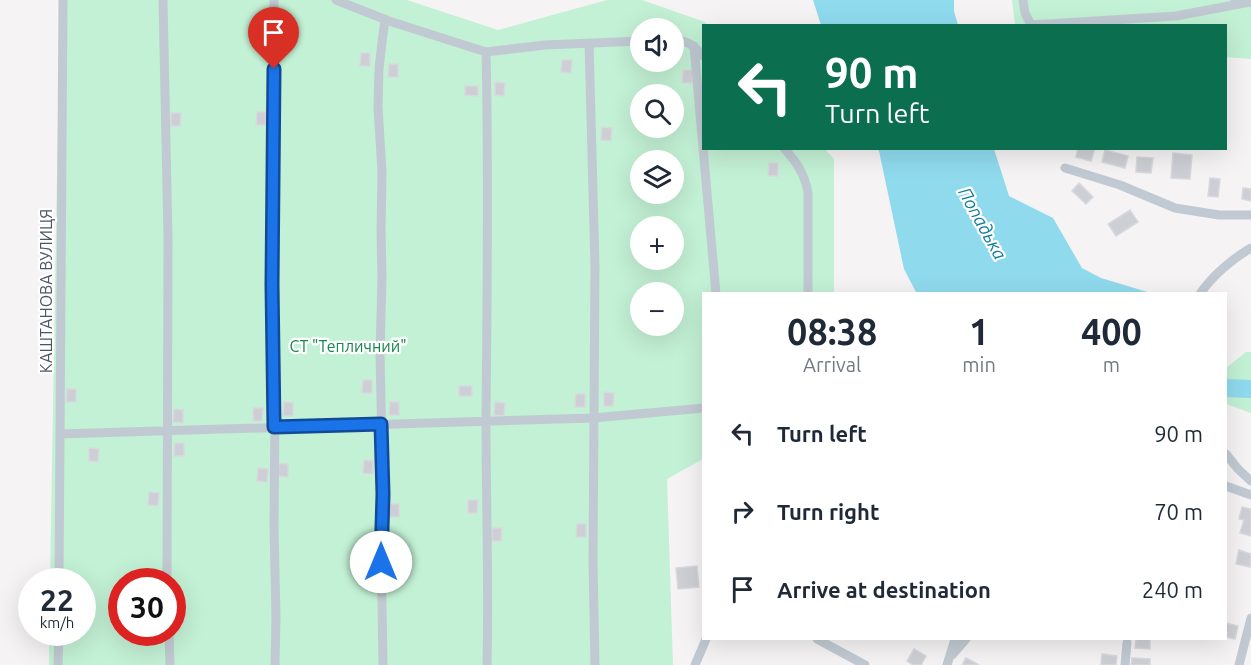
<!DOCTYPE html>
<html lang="en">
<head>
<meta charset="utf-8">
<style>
  :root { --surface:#fff; --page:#f6f6f7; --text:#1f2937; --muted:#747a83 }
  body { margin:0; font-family:Ubuntu,sans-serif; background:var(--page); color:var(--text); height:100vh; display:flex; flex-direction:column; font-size:22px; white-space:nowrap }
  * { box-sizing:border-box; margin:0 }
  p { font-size:20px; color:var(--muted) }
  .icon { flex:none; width:33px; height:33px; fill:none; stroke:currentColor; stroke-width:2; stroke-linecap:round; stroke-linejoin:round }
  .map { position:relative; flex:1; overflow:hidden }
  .details { position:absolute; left:702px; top:292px; width:525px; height:348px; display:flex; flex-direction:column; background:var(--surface); border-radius:0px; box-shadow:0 6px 24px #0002 }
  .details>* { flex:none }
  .hud { position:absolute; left:702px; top:24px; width:525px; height:126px; border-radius:0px; box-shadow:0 6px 24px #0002; background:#0b6e4f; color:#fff; overflow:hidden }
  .fabs { position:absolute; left:630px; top:18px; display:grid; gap:12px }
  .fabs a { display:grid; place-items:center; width:54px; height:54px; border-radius:50%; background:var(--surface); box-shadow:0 6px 24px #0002; font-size:30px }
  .speed { position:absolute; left:18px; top:568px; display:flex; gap:12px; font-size:30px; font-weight:700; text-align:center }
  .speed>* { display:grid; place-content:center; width:78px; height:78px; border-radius:50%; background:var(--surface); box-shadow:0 6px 24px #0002; line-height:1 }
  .speed small { font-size:15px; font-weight:400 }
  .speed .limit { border:9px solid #d22; background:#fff; color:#111 }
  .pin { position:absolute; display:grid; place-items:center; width:51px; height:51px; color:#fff; margin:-62px -26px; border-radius:50% 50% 50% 0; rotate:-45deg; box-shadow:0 0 6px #0007 }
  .pin .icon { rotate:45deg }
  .me { position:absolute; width:66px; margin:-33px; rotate:0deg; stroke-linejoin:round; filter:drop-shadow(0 0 4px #0008) }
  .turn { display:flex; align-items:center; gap:21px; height:126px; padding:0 24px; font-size:27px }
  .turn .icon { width:78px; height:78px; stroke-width:2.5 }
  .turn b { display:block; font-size:42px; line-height:51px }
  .eta { display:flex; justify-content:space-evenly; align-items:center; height:102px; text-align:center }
  .eta b { font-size:36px; font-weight:600; line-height:42px }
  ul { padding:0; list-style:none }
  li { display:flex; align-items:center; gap:18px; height:78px; padding:0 24px }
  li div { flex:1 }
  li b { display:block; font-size:22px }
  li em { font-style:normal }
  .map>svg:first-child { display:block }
  .green { fill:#c3f1d5; fill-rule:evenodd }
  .water { fill:#90daee }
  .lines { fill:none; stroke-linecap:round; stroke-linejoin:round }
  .river { stroke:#90daee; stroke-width:18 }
  .building { fill:#cdcfd5; stroke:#d7d9de; stroke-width:1.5 }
  .street { stroke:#c1cad2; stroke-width:9 }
  .route-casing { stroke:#114b97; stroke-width:15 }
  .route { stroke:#1a73e8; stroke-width:10 }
  .labels { text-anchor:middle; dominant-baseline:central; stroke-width:4.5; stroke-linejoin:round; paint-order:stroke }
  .street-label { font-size:16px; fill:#4a5661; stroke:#fff }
  .park-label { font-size:16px; fill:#17864f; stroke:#fff }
  .water-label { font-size:18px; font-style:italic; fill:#0c7c9b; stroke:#fff }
</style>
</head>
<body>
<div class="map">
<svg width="1251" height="665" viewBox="0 0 1251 665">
  <rect width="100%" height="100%" fill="#f5f3f3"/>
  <path class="green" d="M60,0H407L498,30L607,0H642L705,22L708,25L704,26V148L825,149L834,159V294H704L703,459L667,479L673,665H49V633H82V582H50ZM640,28H674V62H640ZM640,94H674V128H640ZM640,160H674V194H640ZM640,226H674V260H640ZM640,292H674V326H640ZM122,582H172V633H122Z
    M1012,0H1251V59L1226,57V26L1015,25Z
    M1246,352H1251V413L1226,404V368Z"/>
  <path class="water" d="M813,0H954V11L958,25H821Z
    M877,149H994L1009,196L1053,218L1082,268L1101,278L1154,294H917L904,269L879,151Z"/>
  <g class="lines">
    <path class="river" d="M1226,388L1251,389"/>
  </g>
  <path class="building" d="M280,32H289V45H279Z
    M361,53H370V66H360Z
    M562,60H572L571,73L561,72Z
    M389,64H398V77H388Z
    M683,70H693L692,83H682Z
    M495,82L505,83L504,96L495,95Z
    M465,86H478V96L465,95Z
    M257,112H266V125H256Z
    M171,113H181L180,126H171Z
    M602,127L612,128L611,141L601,140Z
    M1078,148H1095L1091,161L1076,157Z
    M1105,150L1128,156L1125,168L1102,162Z
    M1173,153L1192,155L1190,179L1171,178Z
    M1137,157L1153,158L1151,173L1136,172Z
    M769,163H778V176H768Z
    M1210,178L1220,179L1218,197L1208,196Z
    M1079,183L1093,197L1086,204L1072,191Z
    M1243,188L1251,189V201L1242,199Z
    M1130,210L1138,222L1116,236L1108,224Z
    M363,380H372V393H362Z
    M459,386H472V396H459Z
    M67,389H76V402H66Z
    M604,392L614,393L613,406H604Z
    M576,394H585V407H575Z
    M284,402L293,403V416H283Z
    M390,402H399V415H389Z
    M495,402L505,403L504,416L494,415Z
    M253,408H263L262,421H253Z
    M174,409L183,410V423L173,422Z
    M175,443H184V456H174Z
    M89,448L99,449L98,462L89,461Z
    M364,460L373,461V474L363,473Z
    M279,463L288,464V477L278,476Z
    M258,468L268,469L267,482L257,481Z
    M149,492L159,493L158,506L148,505Z
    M468,500H478L477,513H468Z
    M390,504H399V517H389Z
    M1242,507L1251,509V536L1240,533L1244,520L1239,519Z
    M577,524H586V537H576Z
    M492,528H502L501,541H492Z
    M1239,550L1251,554L1250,567L1236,564Z
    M697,566L699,587L678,589L676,568Z
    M1226,623L1238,626L1235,639L1226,637Z
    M1136,639H1150V649L1135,648Z
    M914,649L926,656L921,665H913L907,661Z
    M1102,654L1117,656L1116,665H1101Z
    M966,658L979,665H962Z
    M1132,658L1150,659V665H1131Z"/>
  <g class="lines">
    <path class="street" d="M163,0L168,237L167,582
      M274,0L272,305L275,410L274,526L276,618L275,665
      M336,0L389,21L486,52C489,174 487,297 486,420C486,502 489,583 487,665
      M1023,0L1025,13L1031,25L1176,16L1239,4
      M1235,1L1239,4L1251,2
      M674,40C690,41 693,45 704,57
      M589,43L595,266L593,561L595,665
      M694,46L716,294
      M486,52L545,45L640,41
      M784,148C797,163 804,173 808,192V294
      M1065,168L1120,185L1175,208L1219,215H1251
      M1200,294C1212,276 1232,259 1251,248
      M60,434L593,418L704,408
      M1226,454L1238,469L1251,481
      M1226,486L1251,495
      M59,582L63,0
      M169,633L170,665
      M817,639L865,665
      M952,655L966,639
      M58,665L59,633
      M383,665L381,542L383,494L380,354L382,278L381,231L382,172L378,107L379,69L382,42L385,19
      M695,665L706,639
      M947,665L955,639
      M1125,665L1127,643
      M1239,665L1251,618"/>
  </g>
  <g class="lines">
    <defs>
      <path id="route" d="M274,69L272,284L274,427L381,424L383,494L381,562"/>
    </defs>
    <use href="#route" class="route-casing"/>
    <use href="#route" class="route"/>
  </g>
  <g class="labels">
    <g class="street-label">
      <text transform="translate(46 291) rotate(-90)">КАШТАНОВА ВУЛИЦЯ</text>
    </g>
    <g class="park-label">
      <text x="348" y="346">СТ "Тепличний"</text>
    </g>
    <g class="water-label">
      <text transform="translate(983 223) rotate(61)">Попадька</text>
    </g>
  </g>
</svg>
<div class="fabs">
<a><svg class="icon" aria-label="sound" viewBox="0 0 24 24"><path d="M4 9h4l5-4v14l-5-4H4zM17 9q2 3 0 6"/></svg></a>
<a><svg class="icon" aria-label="search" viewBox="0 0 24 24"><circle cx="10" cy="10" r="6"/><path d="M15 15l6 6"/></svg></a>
<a><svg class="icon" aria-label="layers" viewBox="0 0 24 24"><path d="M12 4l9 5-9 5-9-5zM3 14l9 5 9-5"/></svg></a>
<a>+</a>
<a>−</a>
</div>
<div class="speed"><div>22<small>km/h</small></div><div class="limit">30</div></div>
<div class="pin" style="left:274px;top:69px;background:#d93025"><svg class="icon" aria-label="arrive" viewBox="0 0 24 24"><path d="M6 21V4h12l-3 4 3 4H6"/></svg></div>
<svg class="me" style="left:381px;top:562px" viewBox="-20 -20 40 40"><circle r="19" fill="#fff"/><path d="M0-13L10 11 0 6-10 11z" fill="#1a73e8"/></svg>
<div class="hud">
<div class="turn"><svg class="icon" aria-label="left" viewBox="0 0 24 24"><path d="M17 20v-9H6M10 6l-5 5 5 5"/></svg><div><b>90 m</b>Turn left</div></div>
</div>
<section class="details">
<div class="eta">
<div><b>08:38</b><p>Arrival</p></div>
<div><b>1</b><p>min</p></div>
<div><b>400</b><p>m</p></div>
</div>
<ul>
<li><svg class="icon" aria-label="left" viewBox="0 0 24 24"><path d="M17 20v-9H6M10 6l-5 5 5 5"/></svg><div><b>Turn left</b></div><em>90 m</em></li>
<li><svg class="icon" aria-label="right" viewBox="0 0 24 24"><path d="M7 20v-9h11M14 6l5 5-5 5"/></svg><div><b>Turn right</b></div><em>70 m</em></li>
<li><svg class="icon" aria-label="arrive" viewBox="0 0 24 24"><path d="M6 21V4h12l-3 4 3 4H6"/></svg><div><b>Arrive at destination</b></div><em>240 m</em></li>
</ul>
</section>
</div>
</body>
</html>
